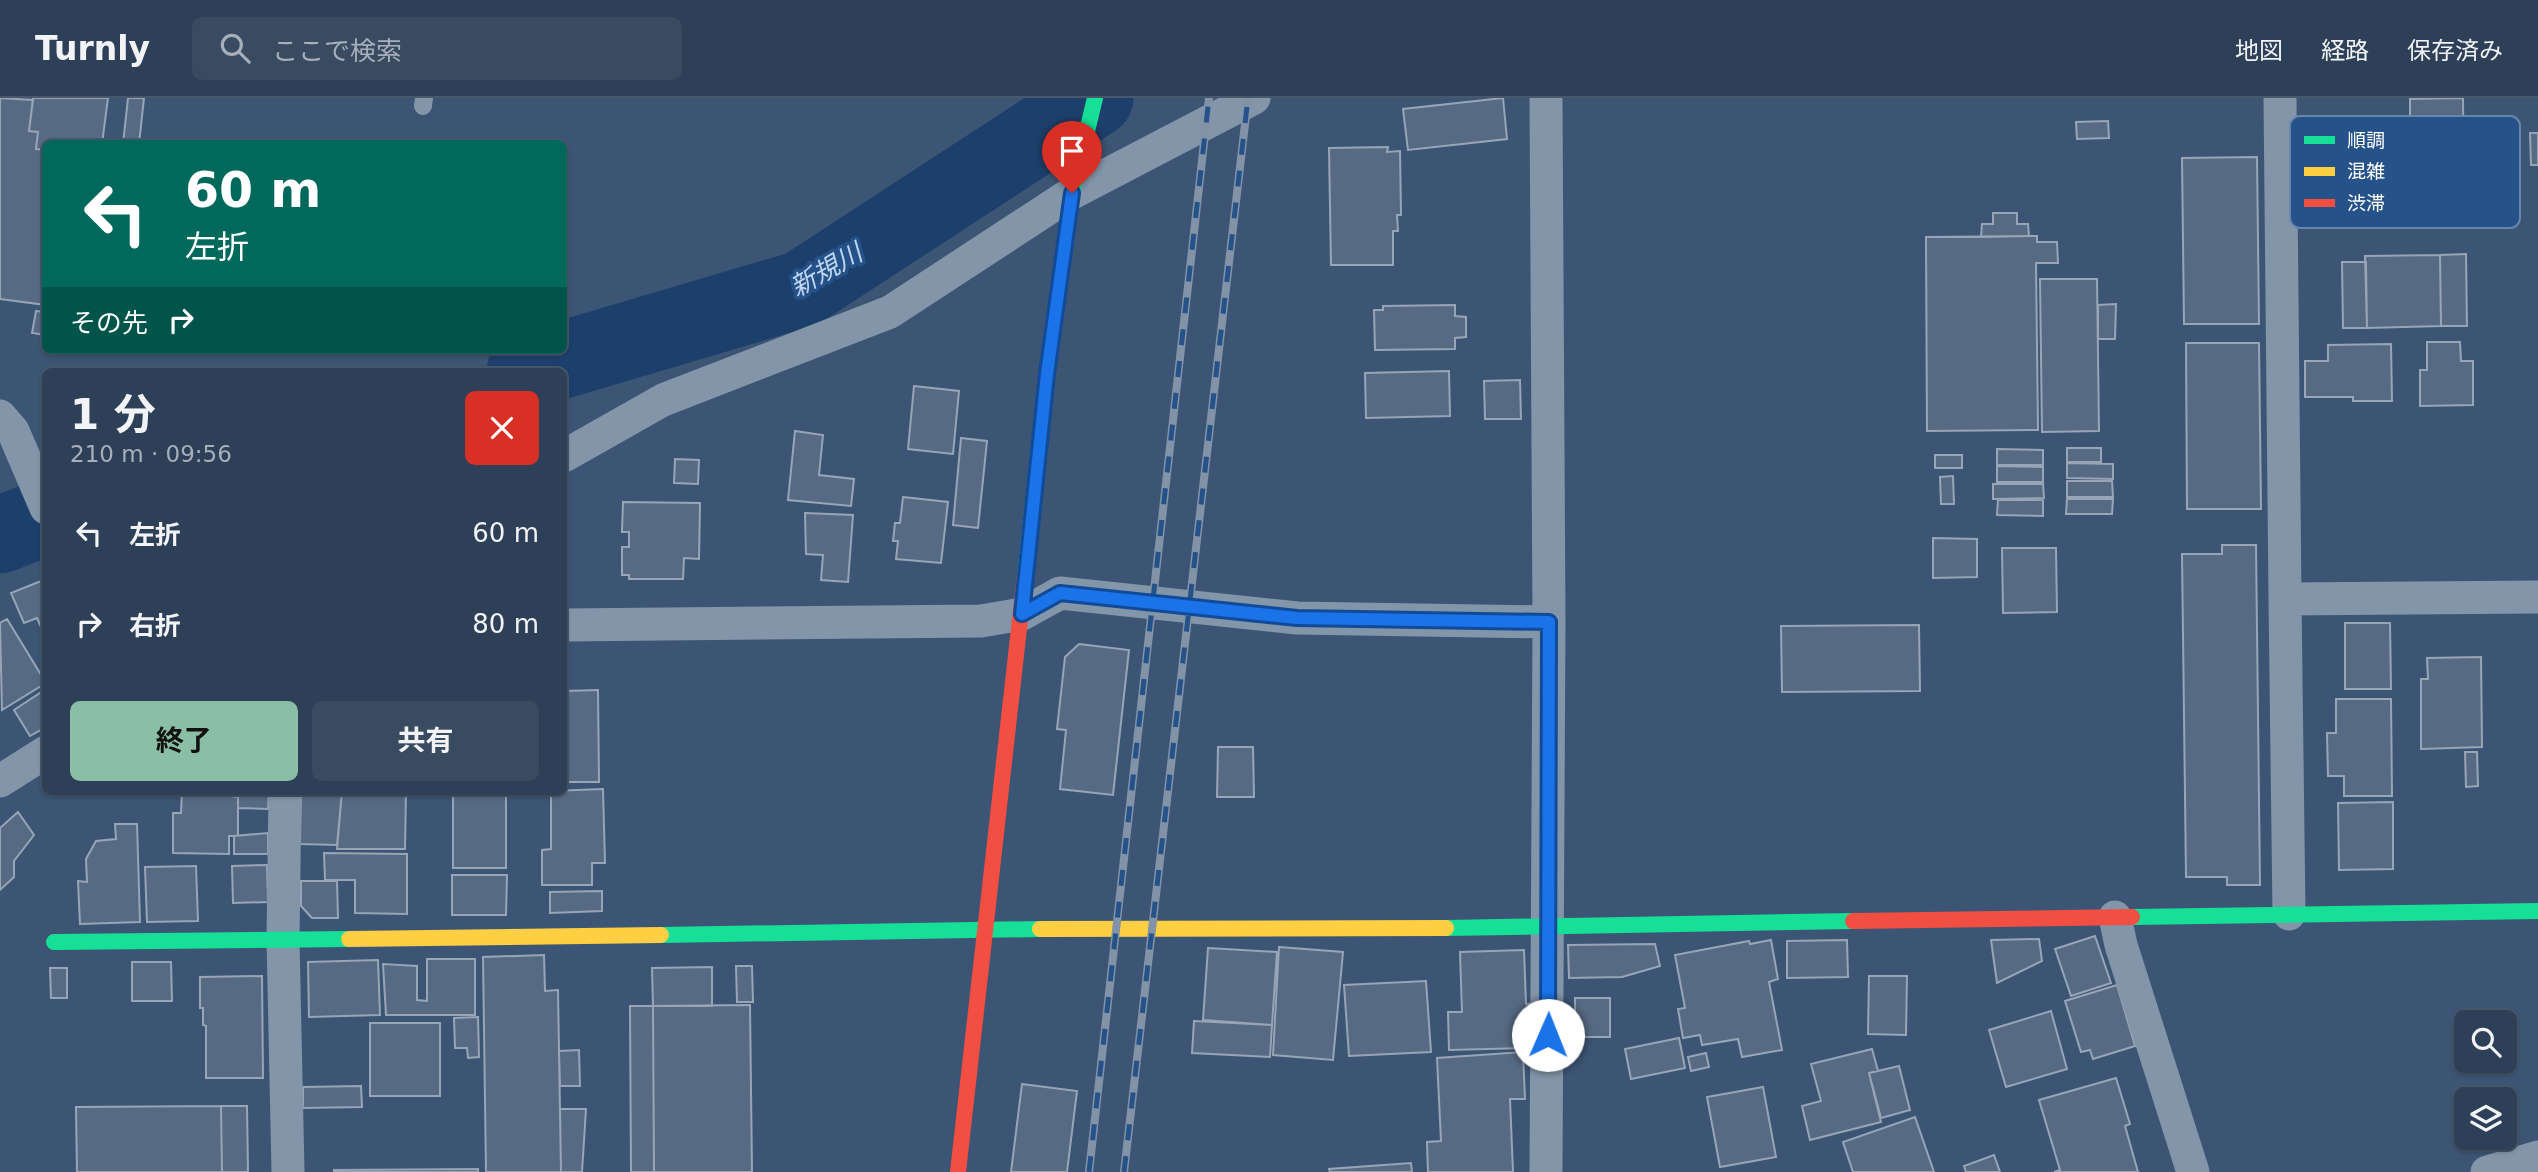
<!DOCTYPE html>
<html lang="ja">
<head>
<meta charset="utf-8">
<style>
  :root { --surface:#2d4057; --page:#394b61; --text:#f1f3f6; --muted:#a7afba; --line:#48596d; --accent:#8abfa5 }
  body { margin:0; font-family:"DejaVu Sans","Noto Sans JP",sans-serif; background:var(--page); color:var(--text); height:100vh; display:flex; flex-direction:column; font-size:26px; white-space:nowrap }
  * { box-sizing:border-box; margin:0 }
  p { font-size:23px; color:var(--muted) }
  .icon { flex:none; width:38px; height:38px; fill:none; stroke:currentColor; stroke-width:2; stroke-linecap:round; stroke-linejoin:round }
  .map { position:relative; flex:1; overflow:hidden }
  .details { position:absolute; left:42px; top:270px; width:525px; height:427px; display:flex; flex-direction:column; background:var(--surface); border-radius:10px; box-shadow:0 2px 5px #0004,0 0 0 2px var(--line) }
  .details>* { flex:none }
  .banner { position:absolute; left:42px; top:42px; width:525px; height:214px; border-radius:10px; box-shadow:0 2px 5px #0004,0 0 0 2px var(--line); background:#00695c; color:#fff; overflow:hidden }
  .buttons { position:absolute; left:2454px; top:912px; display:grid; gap:14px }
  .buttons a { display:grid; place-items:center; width:63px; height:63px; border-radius:10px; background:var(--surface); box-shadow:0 2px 5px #0004,0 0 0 2px var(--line); font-size:35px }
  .pin { position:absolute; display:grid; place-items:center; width:60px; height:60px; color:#fff; margin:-72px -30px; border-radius:50% 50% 50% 0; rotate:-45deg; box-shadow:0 0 7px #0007 }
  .pin .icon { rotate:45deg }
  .me { position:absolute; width:77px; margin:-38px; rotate:1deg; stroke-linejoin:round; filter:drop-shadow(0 0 5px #0008) }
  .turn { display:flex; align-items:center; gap:24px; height:147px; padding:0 28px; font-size:32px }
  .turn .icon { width:91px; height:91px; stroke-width:2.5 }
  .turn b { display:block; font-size:49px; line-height:60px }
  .then { display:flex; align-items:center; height:66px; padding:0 28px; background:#0003; gap:14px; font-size:26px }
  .round { display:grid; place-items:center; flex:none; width:74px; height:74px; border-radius:10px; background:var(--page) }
  .headline { display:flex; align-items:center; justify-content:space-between; height:119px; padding:0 28px }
  h1 { font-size:42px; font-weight:700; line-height:52px }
  .cta { display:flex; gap:14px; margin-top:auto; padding:14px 28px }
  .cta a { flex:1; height:80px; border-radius:10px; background:var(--accent); color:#111; font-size:28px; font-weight:700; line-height:80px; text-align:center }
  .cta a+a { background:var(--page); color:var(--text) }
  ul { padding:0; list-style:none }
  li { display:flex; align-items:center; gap:21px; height:91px; padding:0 28px }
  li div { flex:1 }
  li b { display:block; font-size:26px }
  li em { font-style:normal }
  header { display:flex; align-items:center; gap:42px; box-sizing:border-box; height:98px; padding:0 35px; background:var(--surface); border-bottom:2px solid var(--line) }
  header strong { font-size:33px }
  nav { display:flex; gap:38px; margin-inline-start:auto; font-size:24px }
  .search { width:490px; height:63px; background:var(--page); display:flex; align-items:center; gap:18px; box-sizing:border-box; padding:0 24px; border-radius:10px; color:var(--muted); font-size:26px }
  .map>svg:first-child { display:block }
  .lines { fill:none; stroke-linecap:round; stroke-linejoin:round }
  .river { stroke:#1d3f6b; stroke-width:77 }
  .building { fill:#566a83; stroke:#97a5b7; stroke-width:2 }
  .lane { stroke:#8395a8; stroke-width:18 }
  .street { stroke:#8395a8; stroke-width:33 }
  .fast { stroke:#16e098; stroke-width:16 }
  .slow { stroke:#ffcf43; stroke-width:16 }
  .jam { stroke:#f24e42; stroke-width:16 }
  .rail-casing { stroke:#8393a7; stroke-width:8 }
  .rail { stroke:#26528a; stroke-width:5; stroke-dasharray:16; stroke-linecap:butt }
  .route-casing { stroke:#114b97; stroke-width:18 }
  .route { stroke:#1a73e8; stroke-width:12 }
  .labels { text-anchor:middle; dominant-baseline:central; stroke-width:7; stroke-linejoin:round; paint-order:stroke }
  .water-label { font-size:26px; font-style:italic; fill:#bfd6f1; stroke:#26528a }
  .key { fill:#26528a; stroke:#6786ad; stroke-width:2 }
  .key-label { font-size:19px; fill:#fff }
</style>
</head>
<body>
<header>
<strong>Turnly</strong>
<div class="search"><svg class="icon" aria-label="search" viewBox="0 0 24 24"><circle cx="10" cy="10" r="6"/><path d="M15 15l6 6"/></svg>ここで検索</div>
<nav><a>地図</a><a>経路</a><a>保存済み</a></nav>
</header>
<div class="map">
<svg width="2538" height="1074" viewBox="0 0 2538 1074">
  <rect width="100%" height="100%" fill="#3c5574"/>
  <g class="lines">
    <path class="river" d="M525,273L802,191L1095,0
      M0,437L46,419"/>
  </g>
  <path class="building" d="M0,0L33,2L29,33L38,34L36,51L46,52V207L0,201Z
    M33,0H108L102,46H46V52L36,51L38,34L29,33Z
    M128,0H144L139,46H123Z
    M1503,0L1507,41L1408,52L1403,11Z
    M2463,0L2464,96L2418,97V76H2406V50H2410V1Z
    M2108,23L2109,40L2077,41L2076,24Z
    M2530,35H2538V67H2531Z
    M1388,49L1387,54L1400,53L1401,117H1397L1398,133H1393V167H1331L1329,50Z
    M2257,59L2259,226H2184L2182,60Z
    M1993,115H2017V126H2028L2029,138L1981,139L1982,126H1993Z
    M2037,138V144H2057L2058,165H2036L2038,332L1927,333L1926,139Z
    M2466,156L2467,228H2441L2440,157Z
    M2440,157L2441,228L2367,230L2365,158Z
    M2342,164H2366L2367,230H2343Z
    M2040,181H2097L2099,333L2042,334Z
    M2116,206L2115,241H2098V207Z
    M1455,207V218L1466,219V239L1455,240V251L1375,252L1374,212H1383V208Z
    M36,213L46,214V237L32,235Z
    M2427,244H2460L2461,263H2473V307L2420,308V272H2427Z
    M2186,245H2259L2261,411H2187Z
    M2391,246L2392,303H2353V299H2305V263H2328V247Z
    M1449,273L1450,318L1366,320L1365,275Z
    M1520,282L1521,321H1485L1484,283Z
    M914,288L959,293L953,356L908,351Z
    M795,333L823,337L819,377L854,381L851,408L788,402Z
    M961,340L987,343L978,430L953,427Z
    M2067,350H2101V364H2067Z
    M1997,351L2043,352V367H1997Z
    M1935,357H1962V370H1935Z
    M675,361L699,362L698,386L674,385Z
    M2067,365L2113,366V381L2067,380Z
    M1997,368L2043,369V384H1997Z
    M1953,378L1954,406H1941L1940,379Z
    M2067,383H2112L2113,399H2067Z
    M1993,386H2043L2044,400L1993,401Z
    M903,399L948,404L941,465L896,461L898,443H893L895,425H900Z
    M2067,401H2113L2112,416H2066Z
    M1998,402H2043V418L1997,417Z
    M623,404L700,405L699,461L684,460L683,481H629V477H622V449H629V434H622Z
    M805,415L853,417L848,484L821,482L823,457L806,456Z
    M1933,440L1977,441V479L1933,480Z
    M2222,447H2256L2260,787H2227V779H2186L2182,456H2222Z
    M2002,450H2056L2057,514L2003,515Z
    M46,481V540L37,520L24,525L11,495Z
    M7,521L46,585L2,612L0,525Z
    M2345,525H2390L2391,591H2345Z
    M1919,527L1920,593L1782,594L1781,528Z
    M1079,546L1129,552L1113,697L1060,691L1066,632L1057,631L1065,559Z
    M2481,559L2482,649L2421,651V581H2428L2427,560Z
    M598,592L599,684H564V593Z
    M43,593L46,629L30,638L14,612Z
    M2336,601H2391L2392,698H2344V678H2328L2327,635H2336Z
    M1218,649H1253L1254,699H1217Z
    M2465,654H2477L2478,688L2466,689Z
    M603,691L605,765H592V787H542V752L551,751V693Z
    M182,693L230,694V698L238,699V738H229V756L173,755V715H181Z
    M230,693H269L268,711L238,710V699L230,698Z
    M301,693H342L337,747L300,746Z
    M342,693H406L405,751H337Z
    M453,693H506V770H453Z
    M2393,704V771L2339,772L2338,705Z
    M18,714L34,737L14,763V779L0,792V730Z
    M115,726H137L140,824L80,826L78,783L87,784L86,761L96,743L116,741Z
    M268,735V756H234V738Z
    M324,755L407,756V816L355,815V782H325Z
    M267,767L268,804L233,805L232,768Z
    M196,768L198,823L147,824L145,769Z
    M452,777H507L506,817H452Z
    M301,783H337L338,820H312L301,808Z
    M602,793V813L550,815V794Z
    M2095,838L2111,885L2071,898L2055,851Z
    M2039,841L2042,863L1997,885L1991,842Z
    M1771,842L1778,881L1769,884L1782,952L1742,959L1738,941L1702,947L1700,937L1683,940L1678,911L1685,910L1675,857L1749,843L1750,846Z
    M1847,842L1848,879L1787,880V843Z
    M1655,846L1660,868L1622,879L1569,880L1568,847Z
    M1279,849L1343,854L1333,962L1273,957Z
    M1208,850L1277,854L1272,927L1203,922Z
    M1524,852L1526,906L1533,905V926H1525L1526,950L1449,952L1448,914H1462L1460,854Z
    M544,857L545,893L558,892L561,1074H486L483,859Z
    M427,861H475V917H386L383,866L417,868V902L427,903Z
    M378,862L380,917L309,919L308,864Z
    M132,864H171L172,903H132Z
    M736,868H752L753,904H737Z
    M712,869V908H653L652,870Z
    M50,870H67V900H51Z
    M262,878L263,980H206V928L203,927V910H200V879Z
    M1869,878H1907L1906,937L1868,936Z
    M1426,883L1431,954L1349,958L1344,887Z
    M2117,887L2135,948L2093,961L2090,952L2081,954L2065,903Z
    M1575,900H1610V939H1575Z
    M750,907L752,1074H654L653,908Z
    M630,908H653L654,1074H631Z
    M2051,913L2067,971L2006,989L1989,932Z
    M478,919L479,959L468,960L467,950H455L454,920Z
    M1194,923L1272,927L1270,959L1192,955Z
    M370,925H440V998H370Z
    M1679,940L1685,970L1631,981L1625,951Z
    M1872,951L1878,973L1869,975L1881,1024L1810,1042L1802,1008L1821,1003L1811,966Z
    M579,952L580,988H560L559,953Z
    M1523,954L1525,1001H1510L1513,1074H1428L1427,1044L1441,1043L1437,960Z
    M1706,955L1709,969L1691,973L1688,959Z
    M1899,968L1910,1012L1881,1020L1869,975Z
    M2116,980L2130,1026L2125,1028L2138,1074H2054L2060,1072L2039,1002Z
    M1022,986L1077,993L1067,1074H1011Z
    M361,988L362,1009L303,1010V989Z
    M1763,989L1776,1059L1720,1069L1707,999Z
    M221,1008L222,1074H77L76,1009Z
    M221,1008H247L248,1074H222Z
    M560,1011H586L582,1074H561Z
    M1915,1019L1934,1074H1853L1843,1044Z
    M1994,1057L2000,1074H1966L1964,1068Z
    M1411,1065L1412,1074H1330L1329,1071Z
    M478,1071V1074H334V1072Z"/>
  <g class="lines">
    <path class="lane" d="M423,8L424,0"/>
    <path class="street" d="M2280,0L2285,501
      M0,318L13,333L46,410
      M564,358L663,302L890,214L1072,95L1254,0
      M564,527L981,523L1022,516L1060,495L1297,520L1549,524
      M0,683L46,654
      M285,693L283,841L288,1074
      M2289,816L2285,501L2538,499
      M2115,819L2121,847L2193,1074
      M1546,1074L1549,524L1546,0
      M2487,1074L2538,1059"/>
    <path class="fast" d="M1025,477L1047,276L1072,95L1095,0
      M2132,819L2538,813
      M1446,830L1853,823
      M661,837L1040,831
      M54,844L349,841"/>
    <path class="slow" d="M1040,831L1446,830
      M349,841L661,837"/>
    <path class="jam" d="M1853,823L2132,819
      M958,1074L1025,477"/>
    <defs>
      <path id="rail" d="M1089,1074L1209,0
        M1124,1074L1248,0"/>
    </defs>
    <use href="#rail" class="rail-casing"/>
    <use href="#rail" class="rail"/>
  </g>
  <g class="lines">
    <defs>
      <path id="route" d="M1072,95L1047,276L1022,516L1060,495L1297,520L1549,524L1548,937"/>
    </defs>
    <use href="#route" class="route-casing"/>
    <use href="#route" class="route"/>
  </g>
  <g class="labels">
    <g class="water-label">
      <text transform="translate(826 172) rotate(-30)">新規川</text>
    </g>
  </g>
  <rect x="2290" y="18" width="230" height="112" rx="10" class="key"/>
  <rect x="2304" y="38" width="31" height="8" fill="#16e098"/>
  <rect x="2304" y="69" width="31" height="9" fill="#ffcf43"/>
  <rect x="2304" y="101" width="31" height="8" fill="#f24e42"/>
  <g class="key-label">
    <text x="2347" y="49">順調</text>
    <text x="2347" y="80">混雑</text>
    <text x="2347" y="112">渋滞</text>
  </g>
</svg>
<div class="buttons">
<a><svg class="icon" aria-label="search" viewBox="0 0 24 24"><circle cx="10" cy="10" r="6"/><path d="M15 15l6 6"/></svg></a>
<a><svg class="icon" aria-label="layers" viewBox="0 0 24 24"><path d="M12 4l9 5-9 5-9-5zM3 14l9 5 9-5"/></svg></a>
</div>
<div class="pin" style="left:1072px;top:95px;background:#d93025"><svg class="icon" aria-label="arrive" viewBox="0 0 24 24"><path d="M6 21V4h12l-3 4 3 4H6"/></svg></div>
<svg class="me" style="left:1548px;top:937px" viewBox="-20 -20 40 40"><circle r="19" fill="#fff"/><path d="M0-13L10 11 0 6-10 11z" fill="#1a73e8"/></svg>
<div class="banner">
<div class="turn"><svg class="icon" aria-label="left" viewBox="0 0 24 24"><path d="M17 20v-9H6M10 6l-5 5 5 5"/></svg><div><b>60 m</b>左折</div></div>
<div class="then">その先<svg class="icon" aria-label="right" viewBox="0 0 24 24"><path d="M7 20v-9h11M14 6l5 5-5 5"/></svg></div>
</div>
<section class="details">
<div class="headline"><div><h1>1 分</h1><p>210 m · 09:56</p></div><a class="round" style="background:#d93025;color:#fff"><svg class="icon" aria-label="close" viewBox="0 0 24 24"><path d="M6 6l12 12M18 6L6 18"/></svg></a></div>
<ul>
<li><svg class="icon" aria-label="left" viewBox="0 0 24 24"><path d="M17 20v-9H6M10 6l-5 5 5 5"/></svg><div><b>左折</b></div><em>60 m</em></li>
<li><svg class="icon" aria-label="right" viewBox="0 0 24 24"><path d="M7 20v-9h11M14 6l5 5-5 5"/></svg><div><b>右折</b></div><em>80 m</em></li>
</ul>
<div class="cta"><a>終了</a><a>共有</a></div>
</section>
</div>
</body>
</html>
